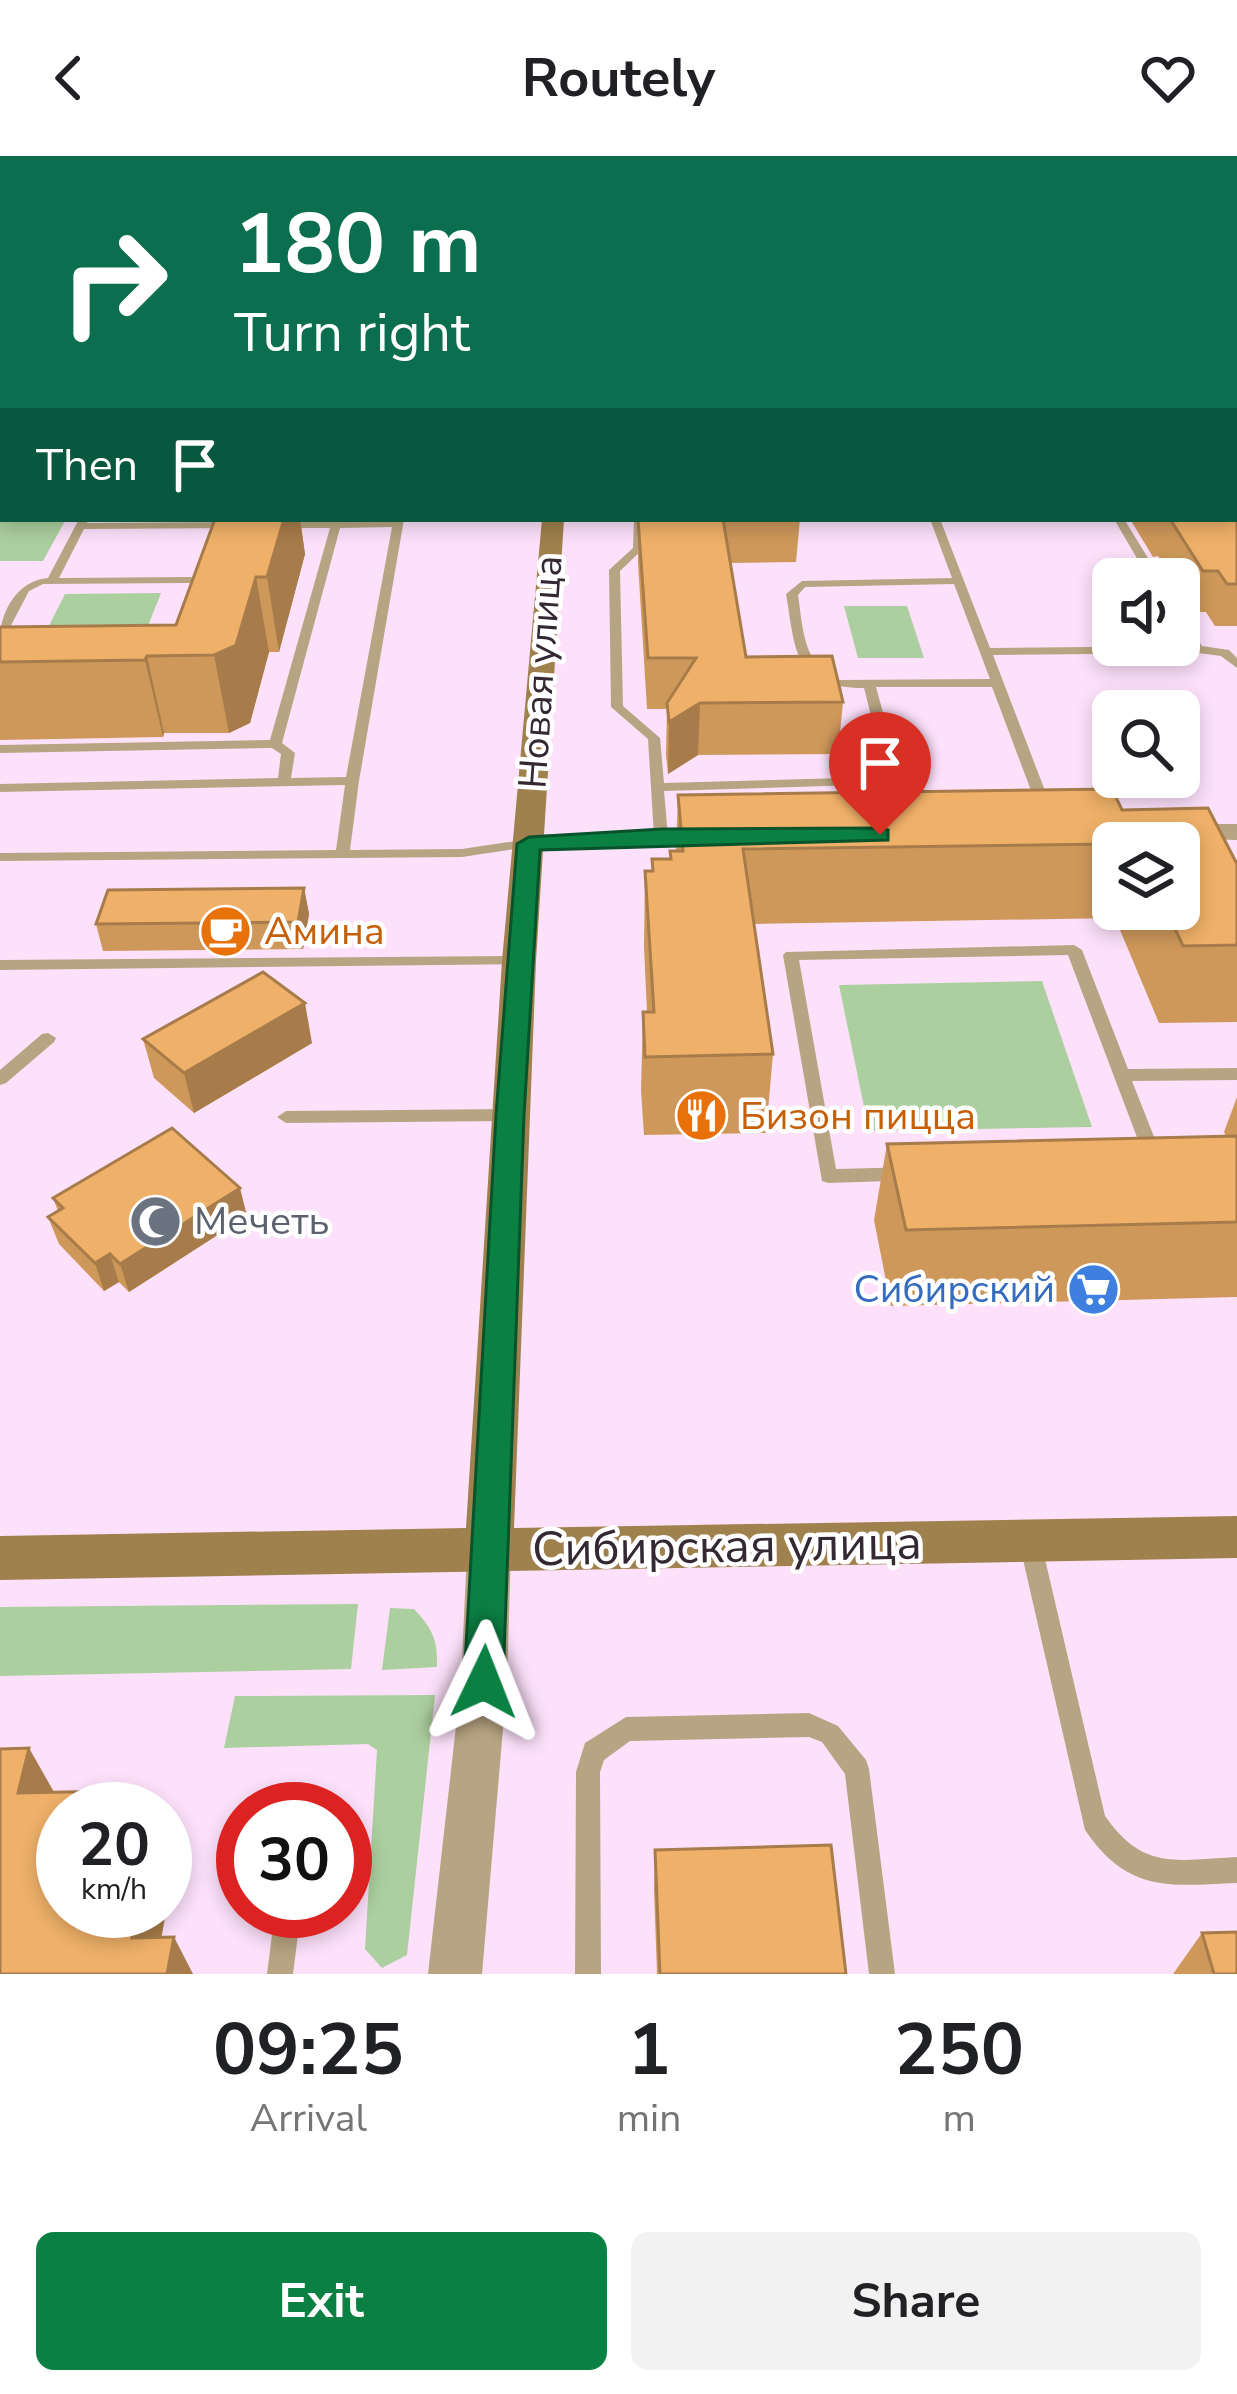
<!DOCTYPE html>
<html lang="en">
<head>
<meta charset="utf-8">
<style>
  :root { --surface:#fff; --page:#f2f2f2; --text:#202124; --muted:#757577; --accent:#0b8043 }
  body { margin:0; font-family:"Nunito Sans",sans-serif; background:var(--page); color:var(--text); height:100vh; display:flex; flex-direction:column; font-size:45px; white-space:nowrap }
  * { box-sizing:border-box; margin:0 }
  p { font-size:39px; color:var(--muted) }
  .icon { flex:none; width:66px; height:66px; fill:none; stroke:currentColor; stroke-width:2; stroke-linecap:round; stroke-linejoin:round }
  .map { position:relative; height:1818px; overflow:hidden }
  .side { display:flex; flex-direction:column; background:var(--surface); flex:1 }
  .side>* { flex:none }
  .guide { position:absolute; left:0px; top:0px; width:1239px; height:366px; box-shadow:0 6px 18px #0003; background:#0b6e4f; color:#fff; overflow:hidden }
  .fabs { position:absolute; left:1092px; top:402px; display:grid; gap:24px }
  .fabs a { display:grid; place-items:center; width:108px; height:108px; border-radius:18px; background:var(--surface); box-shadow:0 6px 18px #0003; font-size:60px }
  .speed { position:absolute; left:36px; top:1626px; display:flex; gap:24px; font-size:60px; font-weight:700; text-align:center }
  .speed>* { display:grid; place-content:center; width:156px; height:156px; border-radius:50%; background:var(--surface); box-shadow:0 6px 18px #0003; line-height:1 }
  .speed small { font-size:30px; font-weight:400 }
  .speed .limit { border:18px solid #d22; background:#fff; color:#111 }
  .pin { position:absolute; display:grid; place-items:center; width:102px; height:102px; color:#fff; margin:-123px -51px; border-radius:50% 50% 50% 0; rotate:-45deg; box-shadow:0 0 12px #0007 }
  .pin .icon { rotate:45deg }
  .me { position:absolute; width:132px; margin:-66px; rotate:2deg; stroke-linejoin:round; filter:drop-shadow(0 0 9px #0008) }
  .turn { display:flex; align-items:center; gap:42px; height:252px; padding:0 36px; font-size:54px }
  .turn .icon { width:156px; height:156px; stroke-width:2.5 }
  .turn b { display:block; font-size:84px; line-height:102px }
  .then { display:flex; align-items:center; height:114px; padding:0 36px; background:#0003; gap:24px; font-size:45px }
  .eta { display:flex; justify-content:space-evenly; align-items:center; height:204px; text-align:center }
  .eta b { font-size:72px; font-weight:700; line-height:84px }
  .primary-button { display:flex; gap:24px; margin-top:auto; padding:24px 36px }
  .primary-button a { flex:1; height:138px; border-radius:18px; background:var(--accent); color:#fff; font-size:48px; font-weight:700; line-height:138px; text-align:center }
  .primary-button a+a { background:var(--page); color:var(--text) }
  header { display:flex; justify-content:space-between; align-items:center; height:156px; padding:0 36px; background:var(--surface); font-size:54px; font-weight:700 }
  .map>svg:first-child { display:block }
  .green { fill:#accf9f }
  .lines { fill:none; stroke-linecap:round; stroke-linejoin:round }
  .lane { fill:#b8a482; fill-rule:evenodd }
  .street { fill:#b8a482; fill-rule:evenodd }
  .secondary { fill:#9f814d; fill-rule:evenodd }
  .wall { fill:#ce985a; fill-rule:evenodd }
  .shaded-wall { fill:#a77c4a }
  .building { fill:#efb169; stroke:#a77c4a; stroke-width:3 }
  .route { fill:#0b8043; stroke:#07532c; stroke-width:3 }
  .labels { text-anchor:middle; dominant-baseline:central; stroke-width:9; stroke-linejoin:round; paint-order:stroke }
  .street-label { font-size:39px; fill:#342933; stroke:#fff }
  .food-label { font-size:39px; fill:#c56008; stroke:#fff; text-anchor:start }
  .worship-label { font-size:39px; fill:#5b616d; stroke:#fff; text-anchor:start }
  .shop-label { font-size:39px; fill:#366cbe; stroke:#fff; text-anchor:end }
  .near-street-label { font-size:48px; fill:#342933; stroke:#fff }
</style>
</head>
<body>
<header><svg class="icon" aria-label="back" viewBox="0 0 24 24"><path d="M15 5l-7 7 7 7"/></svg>Routely<svg class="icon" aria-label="heart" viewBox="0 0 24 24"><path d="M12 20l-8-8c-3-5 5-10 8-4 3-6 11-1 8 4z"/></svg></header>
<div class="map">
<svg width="1237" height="1818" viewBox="0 0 1237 1818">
  <rect width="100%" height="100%" fill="#fde1fb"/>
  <path class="green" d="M0,337L3,363H66L43,405H0Z
    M161,437L129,518L24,519L65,438Z
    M844,450H907L924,502H858Z
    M1042,825L1092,971L869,975L839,829Z
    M358,1448L351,1513L0,1520V1451Z
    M390,1452L414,1453C433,1473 438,1485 437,1511L382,1514Z
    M435,1539L407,1799L382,1812L365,1793L377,1594L368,1588L224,1592L235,1540Z"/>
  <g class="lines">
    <path class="lane" d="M1078,0H1084L1086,3H1080Z
      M1236,152H1237V157H1236Z
      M1236,173H1237V177H1236Z
      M1236,206H1237V212H1236Z
      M1236,223L1237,224V230L1236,229Z
      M3,229V235L0,236V230Z
      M79,363H89L87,367L236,366L241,369L236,372L84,373L59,422L191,421L204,427L202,442L192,444V429L189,427L43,428L29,435L6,479L0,483C0,454 19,424 48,422Z
      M394,363H404L359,625L350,694L462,693L529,683L536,687L534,690L462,701L0,705V697L336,694L345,629L0,636V628L278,622L281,598L272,592L0,597V589L270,584L330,372H280L275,369L280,366ZM392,371L346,621L291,622L295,597L282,587L340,372Z
      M634,363H644L643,393L620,415L623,550L660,582L664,627L882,621L885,615L864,532C793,532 796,496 786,438L802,425L952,422L930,363H940L990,492L1190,490L1179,471V459L1183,460L1202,490L1229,494L1237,502V512L1221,500L1198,497L993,499L1052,653L1045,657L1038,653L992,531H876L899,615L891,628L664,635L668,680L661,684L654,680L648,583L611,551L609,414L633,392ZM954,428L990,523L839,524C803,511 803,472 798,439L805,431Z
      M1114,363H1124L1161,423H1149Z
      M1113,460V483L1109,481L1101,468Z
      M1074,789L1082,794L1128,913L1237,912V924L1132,925L1166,1011L1163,1016L828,1027L822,1025L783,799L786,796ZM1068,799L1146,1005L836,1013L799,804Z
      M519,800L527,805L524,808L0,814V804Z
      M48,877L56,882L54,886L6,927L0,929V914L42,878Z
      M510,953L519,959L510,965L286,967L277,961L286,955Z
      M1030,1376L1038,1379L1041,1386L1105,1660C1143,1715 1177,1704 1237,1701V1727C1168,1730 1128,1737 1085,1674L1019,1386L1022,1379Z
      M809,1557L838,1570L866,1604L869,1613L895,1818H869L845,1618L822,1586L809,1581L630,1585L604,1604L600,1616L601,1818H575L576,1616L585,1587L626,1561Z
      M275,1755H301L293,1818H267Z"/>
    <path class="street" d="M517,0H529V3H517Z
      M1179,668H1237V684L1169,682L1165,676Z
      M719,672L729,674L733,680L729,686L529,695L515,687L529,679Z
      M489,1374L505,1380L511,1394L507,1526L482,1818H428L461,1526L467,1394L473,1380Z"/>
    <path class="secondary" d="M0,28H3V36H0Z
      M1236,31H1237V39H1236Z
      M1236,82H1237V92H1236Z
      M0,98H3V108H0Z
      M542,363H564L536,805L514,1372L1237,1360V1402L0,1424V1380L466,1372L502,805Z"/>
  </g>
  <path class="wall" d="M1237,324V470H1215L1206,456H1192L1179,435V423H1172L1158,400L1153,401L1130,363H1236Z
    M215,363H300L305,398L279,496H269L250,567L229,577H164L163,581L0,584V471L176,469Z
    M638,363H800L796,406L730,407L746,501L843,546L838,598L698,599L668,618L666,599L667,553H647L638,407Z
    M678,639L1122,654L1237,708V866L1159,867L1115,762L754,768L773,898L766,977L644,979L641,935L643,856H647L644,791L645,715H652V703H670L676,695ZM1113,687H1179V753H1113Z
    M304,732L309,758L303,793L103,795L96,768Z
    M143,883L312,887L194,957L154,922Z
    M1237,941V1141L891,1150L874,1064L887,988L1226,980L1224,976Z
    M53,1042L247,1060L129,1136L119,1126L104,1135L59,1088L48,1061L58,1055Z
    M655,1694L846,1818H657L654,1734Z
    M1202,1777L1237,1818H1173Z"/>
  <path class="shaded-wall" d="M3,173V226L0,227V177Z
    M284,363H300L305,398L279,496L267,421Z
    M256,421L269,496L250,567L229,577L214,499Z
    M147,500L164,577L163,581L145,504Z
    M700,547L698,599L668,618L669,566Z
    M304,732L309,758L303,793L298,766Z
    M305,847L312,887L194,957L184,917Z
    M240,1032L247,1060L129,1136L120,1108Z
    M110,1098L119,1126L104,1135L95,1107Z
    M29,1592L54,1636L18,1637Z
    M165,1691L173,1716L155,1818L132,1782L137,1755H165Z
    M174,1781L193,1818H167Z"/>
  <path class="building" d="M0,134H3V173L0,177Z
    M1237,324V428H1227L1218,415H1203L1170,363H1236Z
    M215,363H284L267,421H256L236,489L214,499L147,500L145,504L0,506V471L176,469Z
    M638,363H723L746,501L832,500L843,546L700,547L669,566L667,547L696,502H648Z
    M1112,633L1122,654L1208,652L1237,708V789L1183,790L1166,753H1179V687L743,693L773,898L645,901L643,856H654L645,715H653L652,703H671L670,695H683L678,639Z
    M304,732L298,766L96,768L108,734Z
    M263,816L305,847L184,917L143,883Z
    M172,972L240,1032L120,1108L110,1098L95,1107L48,1061L63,1052L53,1042Z
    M1237,980V1066L906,1074L887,988Z
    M29,1592L18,1637L115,1635L134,1640L146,1653H63V1755H137L132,1782L174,1781L167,1818H0V1593Z
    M831,1689L846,1818H660L655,1694Z
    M1237,1776V1818H1214L1202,1777Z"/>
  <path class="route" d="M880,672L888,674V684L540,694L524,959L503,1526L497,1539L484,1545L470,1539L464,1526L496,959L517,688L529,681L662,673Z"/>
  <defs>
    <symbol id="cafe-disc" viewBox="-11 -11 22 22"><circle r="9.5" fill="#e8710a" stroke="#fff"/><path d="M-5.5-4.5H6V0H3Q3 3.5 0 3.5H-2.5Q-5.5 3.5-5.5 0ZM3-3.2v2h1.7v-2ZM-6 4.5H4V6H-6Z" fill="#fff"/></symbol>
    <symbol id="restaurant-disc" viewBox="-11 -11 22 22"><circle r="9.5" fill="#e8710a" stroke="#fff"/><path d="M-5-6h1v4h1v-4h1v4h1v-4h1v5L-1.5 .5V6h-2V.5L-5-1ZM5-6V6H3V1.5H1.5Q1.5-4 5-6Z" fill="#fff"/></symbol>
    <symbol id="mosque-disc" viewBox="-11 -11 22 22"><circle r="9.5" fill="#6b7280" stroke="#fff"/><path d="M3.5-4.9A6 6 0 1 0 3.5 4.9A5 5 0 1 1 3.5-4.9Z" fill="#fff"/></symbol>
    <symbol id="supermarket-disc" viewBox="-11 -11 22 22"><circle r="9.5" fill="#3f7fe0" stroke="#fff"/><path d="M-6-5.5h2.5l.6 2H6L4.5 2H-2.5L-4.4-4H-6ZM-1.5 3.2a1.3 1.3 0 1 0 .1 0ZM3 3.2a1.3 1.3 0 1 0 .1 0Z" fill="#fff"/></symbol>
  </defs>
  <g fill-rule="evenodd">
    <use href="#cafe-disc" x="196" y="746" width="59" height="59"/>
    <use href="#restaurant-disc" x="672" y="930" width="59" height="59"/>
    <use href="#mosque-disc" x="126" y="1036" width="59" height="59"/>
    <use href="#supermarket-disc" x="1064" y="1104" width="59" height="59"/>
  </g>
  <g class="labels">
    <g class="street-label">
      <text transform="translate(541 516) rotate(-86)">Новая улица</text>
    </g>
    <g class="food-label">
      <text x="264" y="775">Амина</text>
      <text x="740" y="960">Бизон пицца</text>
    </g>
    <g class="worship-label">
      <text x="194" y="1065">Мечеть</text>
    </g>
    <g class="shop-label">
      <text x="1055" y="1133">Сибирский</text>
    </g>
    <g class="near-street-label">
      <text transform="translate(727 1390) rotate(-1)">Сибирская улица</text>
    </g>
  </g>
</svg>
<div class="fabs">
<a><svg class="icon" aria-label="sound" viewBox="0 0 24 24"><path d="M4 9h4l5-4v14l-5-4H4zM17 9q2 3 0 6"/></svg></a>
<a><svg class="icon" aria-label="search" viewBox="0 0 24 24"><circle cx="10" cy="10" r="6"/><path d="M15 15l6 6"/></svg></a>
<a><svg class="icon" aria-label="layers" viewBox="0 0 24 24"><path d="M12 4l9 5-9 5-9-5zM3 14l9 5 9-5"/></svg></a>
</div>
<div class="speed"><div>20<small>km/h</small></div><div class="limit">30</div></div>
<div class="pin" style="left:880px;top:679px;background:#d93025"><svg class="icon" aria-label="arrive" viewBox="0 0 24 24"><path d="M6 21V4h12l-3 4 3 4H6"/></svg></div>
<svg class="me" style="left:484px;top:1526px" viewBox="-20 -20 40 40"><path d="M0-17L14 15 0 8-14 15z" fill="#0b8043" stroke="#fff" stroke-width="4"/></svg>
<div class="guide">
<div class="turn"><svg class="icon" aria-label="right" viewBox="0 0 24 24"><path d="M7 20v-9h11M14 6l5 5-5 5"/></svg><div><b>180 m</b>Turn right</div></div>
<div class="then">Then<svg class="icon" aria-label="arrive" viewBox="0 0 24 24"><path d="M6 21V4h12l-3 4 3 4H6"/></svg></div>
</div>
</div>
<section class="side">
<div class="eta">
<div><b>09:25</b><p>Arrival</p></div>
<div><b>1</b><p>min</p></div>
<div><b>250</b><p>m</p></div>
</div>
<div class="primary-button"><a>Exit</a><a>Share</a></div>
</section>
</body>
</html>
